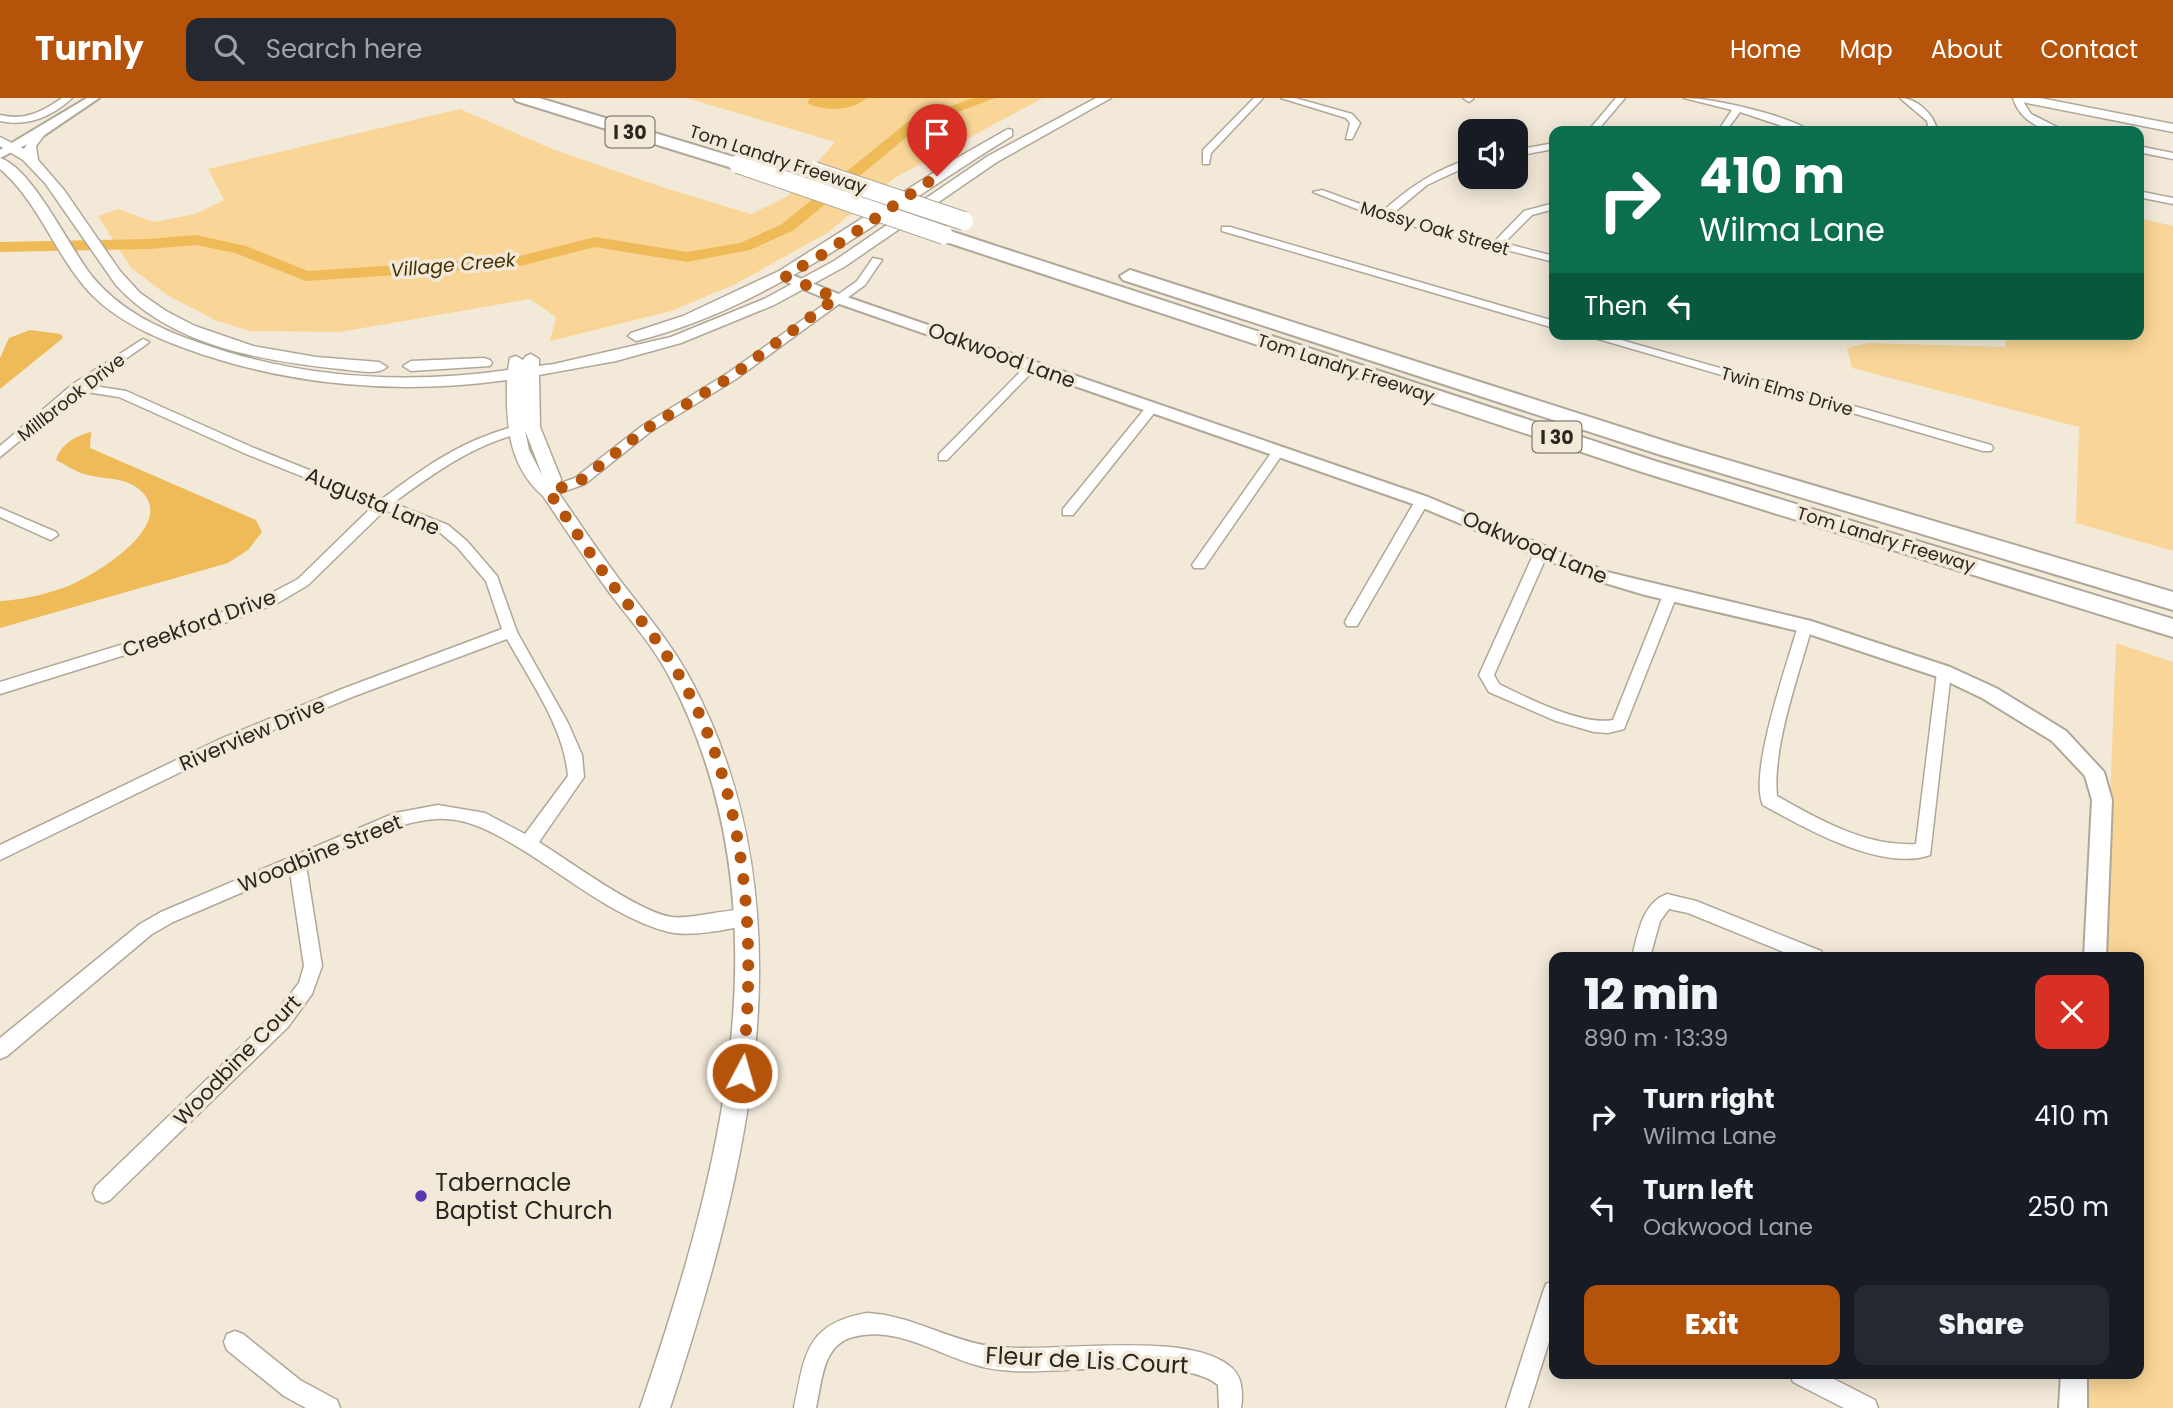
<!DOCTYPE html>
<html lang="en">
<head>
<meta charset="utf-8">
<style>
  :root { --surface:#171b24; --page:#242831; --text:#f1f3f6; --muted:#9ea1a6; --accent:#b45309 }
  body { margin:0; font-family:Poppins,sans-serif; background:var(--page); color:var(--text); height:100vh; display:flex; flex-direction:column; font-size:26px; white-space:nowrap }
  * { box-sizing:border-box; margin:0 }
  p { font-size:23px; color:var(--muted) }
  .icon { flex:none; width:38px; height:38px; fill:none; stroke:currentColor; stroke-width:2; stroke-linecap:round; stroke-linejoin:round }
  .map { position:relative; flex:1; overflow:hidden }
  .sheet { position:absolute; left:1549px; top:854px; width:595px; height:427px; display:flex; flex-direction:column; background:var(--surface); border-radius:14px; box-shadow:0 4px 18px #0003 }
  .sheet>* { flex:none }
  .hud { position:absolute; left:1549px; top:28px; width:595px; height:214px; border-radius:14px; box-shadow:0 4px 18px #0003; background:#0b6e4f; color:#fff; overflow:hidden }
  .controls { position:absolute; left:1458px; top:21px; display:grid; gap:14px }
  .controls a { display:grid; place-items:center; width:70px; height:70px; border-radius:14px; background:var(--surface); box-shadow:0 4px 18px #0003; font-size:35px }
  .pin { position:absolute; display:grid; place-items:center; width:60px; height:60px; color:#fff; margin:-72px -30px; border-radius:50% 50% 50% 0; rotate:-45deg; box-shadow:0 0 7px #0007 }
  .pin .icon { rotate:45deg }
  .me { position:absolute; width:77px; margin:-38px; rotate:6deg; stroke-linejoin:round; filter:drop-shadow(0 0 5px #0008) }
  .turn { display:flex; align-items:center; gap:24px; height:147px; padding:0 35px; font-size:32px }
  .turn .icon { width:91px; height:91px; stroke-width:2.5 }
  .turn b { display:block; font-size:49px; line-height:60px }
  .then { display:flex; align-items:center; height:66px; padding:0 35px; background:#0003; gap:14px; font-size:26px }
  .round { display:grid; place-items:center; flex:none; width:74px; height:74px; border-radius:14px; background:var(--page) }
  .overview { display:flex; align-items:center; justify-content:space-between; height:119px; padding:0 35px }
  h1 { font-size:42px; font-weight:800; line-height:52px }
  .button { display:flex; gap:14px; margin-top:auto; padding:14px 35px }
  .button a { flex:1; height:80px; border-radius:14px; background:var(--accent); color:#fff; font-size:28px; font-weight:800; line-height:80px; text-align:center }
  .button a+a { background:var(--page); color:var(--text) }
  ul { padding:0; list-style:none }
  li { display:flex; align-items:center; gap:21px; height:91px; padding:0 35px }
  li div { flex:1 }
  li b { display:block; font-size:26px }
  li em { font-style:normal }
  header { display:flex; align-items:center; gap:42px; box-sizing:border-box; height:98px; padding:0 35px; background:var(--accent); color:#fff }
  header strong { font-size:33px }
  nav { display:flex; gap:38px; margin-inline-start:auto; font-size:24px }
  .search { width:490px; height:63px; background:var(--page); display:flex; align-items:center; gap:18px; box-sizing:border-box; padding:0 24px; border-radius:14px; color:var(--muted); font-size:26px }
  .map>svg:first-child { display:block }
  .green { fill:#f9d697 }
  .water { fill:#eebb58 }
  .lines { fill:none; stroke-linecap:round; stroke-linejoin:round }
  .river { fill:#eebb58; fill-rule:evenodd }
  .minor-casing { stroke:#b0a798; stroke-width:3 }
  .tertiary-casing { stroke:#b0a798; stroke-width:4 }
  .secondary-casing { stroke:#b0a798; stroke-width:3 }
  .motorway-casing { stroke:#b0a798; stroke-width:4 }
  .minor { fill:#fff; fill-rule:evenodd }
  .tertiary { fill:#fff; fill-rule:evenodd }
  .secondary { fill:#fff; fill-rule:evenodd }
  .motorway { fill:#fff; fill-rule:evenodd }
  .motorway-bridge-casing { stroke:#b0a798; stroke-width:20; stroke-linecap:butt }
  .motorway-bridge { stroke:#fff; stroke-width:18 }
  .route { stroke:#b45309; stroke-width:12; stroke-dasharray:0 21.6 }
  .poi-dot { fill:#5b37af; stroke:#f2e9d9; stroke-width:2.5 }
  .labels { text-anchor:middle; dominant-baseline:central; stroke-width:7; stroke-linejoin:round; paint-order:stroke }
  .far-street-label { font-size:18px; fill:#2a2620; stroke:#f2e9d9 }
  .shield { fill:#f2e9d9; stroke:#666058; stroke-width:2 }
  .shield-label { font-size:19px; font-weight:bold; fill:#2a2620 }
  .far-water-label { font-size:19px; font-style:italic; fill:#473206; stroke:#f2e9d9 }
  .street-label { font-size:21px; fill:#2a2620; stroke:#f2e9d9 }
  .near-poi-label { font-size:24px; fill:#2a2620; stroke:#f2e9d9; text-anchor:start }
  .near-street-label { font-size:24px; fill:#2a2620; stroke:#f2e9d9 }
</style>
</head>
<body>
<header>
<strong>Turnly</strong>
<div class="search"><svg class="icon" aria-label="search" viewBox="0 0 24 24"><circle cx="10" cy="10" r="6"/><path d="M15 15l6 6"/></svg>Search here</div>
<nav><a>Home</a><a>Map</a><a>About</a><a>Contact</a></nav>
</header>
<div class="map">
<svg width="2173" height="1310" viewBox="0 0 2173 1310">
  <rect width="100%" height="100%" fill="#f2e9d9"/>
  <path class="green" d="M687,0H1043L896,79L827,135L736,186L671,213L550,243L556,219L530,201L340,234L249,233L215,222L167,197L131,170L98,118L118,111L154,124L195,116L224,102L208,71L460,11L552,51L665,90L751,116L788,98L835,44Z
    M2139,120L2173,128V453L2076,425L2079,329L1852,270L1847,250L1869,245L2005,249L2006,236H2138Z
    M2116,545L2173,564V1310H2087L2089,1276H2138V859H2104Z"/>
  <path class="water" d="M810,0H867C852,13 826,14 807,5Z
    M30,232L61,236L63,240L0,291V260L9,240Z
    M91,334L90,350L256,422L262,434L248,452L228,465L0,530V503C21,502 43,497 63,490C89,481 174,431 144,396C129,378 104,382 84,376C74,373 65,366 56,362C61,346 75,338 91,334Z"/>
  <g class="lines">
    <path class="river" d="M974,0H995L920,28L794,132L750,152L687,164L595,149L516,169L306,183L235,155L196,147L149,151L0,154V144L149,141L196,137L246,148L308,173L516,159L595,139L687,154L740,145L782,126L910,22Z"/>
    <defs>
      <path id="minor" d="M62,0H72C52,19 27,29 0,23V17C25,23 42,14 62,0Z
        M1254,0H1263L1211,55L1209,66H1203V52Z
        M1281,0H1295L1352,16L1360,25L1352,41H1346L1350,25L1346,20Z
        M1463,0H1473V1L1469,4Z
        M1616,0H1625L1597,33H1588Z
        M1684,0C1712,0 1787,17 1810,33H1797L1740,14L1726,33H1718L1732,12Z
        M1900,0C1917,0 1935,17 1937,33H1929L1927,23Z
        M2013,0H2021L2031,16L2065,33C2042,34 2020,23 2013,0Z
        M1554,45V51L1516,58V52Z
        M2138,48L2173,55V61L2138,54Z
        M1470,61V67L1427,87L1391,117L1495,143L1524,113L1554,105V111L1532,117L1504,145L1554,158V164L1380,120L1313,94L1322,92L1382,114C1408,90 1436,71 1470,61Z
        M2138,93L2173,100V106L2138,99Z
        M1222,129H1230L1554,223V230L1222,133Z
        M873,160L882,162L865,187L736,281L650,334L585,386L554,397H544V391L575,380L642,328L728,275L857,183Z
        M1581,236H1600L1991,347L1993,350L1991,353H1983Z
        M143,241L149,244L147,246L88,287L126,293L254,350L382,401C426,368 462,342 516,328L520,329V335C471,348 434,375 393,405L448,427L467,443L497,478L517,534L568,625L582,657L584,679L539,744C569,763 640,815 672,819C694,822 736,807 753,814L756,819L753,824C733,832 689,839 669,834C615,821 560,773 511,745C489,732 463,719 436,721C391,724 347,750 306,767L322,868L312,896L288,929L110,1102L103,1105L96,1102L93,1095L96,1088L274,917L299,885L304,868L290,774L173,824L152,836L7,958L0,961V940L140,826L161,814L395,715L438,707L485,715L525,736L568,678C564,629 530,583 507,541L352,599L230,650L0,762V747L218,642L342,591L502,531L486,483L457,449L438,433L385,412L308,487L276,506L202,533L0,596V584L192,525L266,498L298,481L374,407L246,356L119,299L80,293L0,359V348L73,286Z
        M1032,264L1038,268L1036,270L947,362H939V356L1028,266Z
        M1151,307L1155,308V314L1073,417H1063V411L1147,308Z
        M1278,350L1284,354L1204,470H1194L1192,467L1194,464L1274,351Z
        M1422,399L1429,403L1357,528H1347L1345,524L1347,520L1415,403Z
        M0,410L56,434L58,437L51,442L46,440L0,419Z
        M1541,450L1548,455L1494,577L1499,586C1527,600 1583,628 1613,622L1663,497L1670,492L1677,497L1624,631L1608,635L1594,634L1556,623L1489,594L1479,577L1534,455Z
        M1805,523L1812,528C1799,577 1772,649 1777,698C1819,722 1867,749 1916,746L1937,574L1939,570H1949L1951,574L1930,757C1881,774 1805,730 1763,707C1748,676 1788,563 1798,528Z
        M1667,796L1696,803L1821,853L1824,859H1796L1688,815L1669,811L1660,823L1650,859H1632C1638,836 1642,805 1667,796Z
        M1554,1183V1228L1528,1310H1506L1543,1194L1546,1186Z
        M867,1215C911,1217 947,1242 990,1248C1050,1257 1188,1230 1232,1270C1243,1280 1243,1297 1241,1310H1219L1218,1287C1183,1257 1061,1276 1013,1273C1000,1272 988,1271 976,1267C937,1256 895,1227 853,1239C822,1247 822,1284 816,1310H794C805,1257 805,1226 867,1215Z
        M235,1233L243,1236L300,1282L337,1302L340,1310H306L284,1298L227,1252L224,1244L227,1236Z
        M1790,1276H1824L1875,1302L1878,1310H1844L1793,1284Z"/>
      <path id="tertiary" d="M87,0H99L43,38L0,60V52Z
        M785,174L841,197L1428,399L1607,474L1811,523L1950,569L1996,590L2066,633L2104,674L2112,702L2106,859H2084L2092,702L2085,678L2052,643L1982,600L1938,579L1803,534L1645,497L1595,482L1416,407L831,203L780,181V175Z
        M2061,1276H2087V1310H2059Z"/>
      <path id="secondary" d="M1096,0H1111L997,64L844,169L774,207L681,245L616,263L539,277L540,329L561,381L558,394C579,424 599,455 622,485C647,517 673,548 692,584C814,816 747,1075 670,1310H640C720,1076 792,814 670,580C654,549 630,522 609,494C586,463 565,430 543,398C508,367 506,326 507,282C399,297 289,288 187,251C154,239 120,224 94,199C56,161 41,106 0,71V60C32,70 69,149 91,177C118,211 157,230 197,244C297,280 404,287 508,272L510,260L516,258L523,262L526,258L531,256L539,261V268L554,266L671,239L764,201L834,163L988,58ZM525,332L543,379L529,352Z
        M2016,0H2040L2173,26V34L2022,4Z
        M1008,31L1012,32V38C891,111 776,208 636,243L628,238L631,235L683,218L779,173L957,60Z
        M39,32L45,36L36,48L38,62L64,92L120,173L140,195L166,213L195,228L253,248L316,259L379,264L387,269C378,278 353,272 340,271C263,263 171,248 116,187L45,85L23,62L0,48V39L24,51L35,33Z
        M484,260L490,262L492,265L490,268L411,273L403,268L411,263Z"/>
      <path id="motorway" d="M514,0H539L744,62L747,66L738,71L732,70L516,3Z
        M944,131L1658,364L2173,521V539L1642,374L937,141L935,137Z
        M1130,172L1677,347L2173,494V512L1661,357L1123,182L1120,178Z"/>
    </defs>
    <use href="#minor" class="minor-casing"/>
    <use href="#tertiary" class="tertiary-casing"/>
    <use href="#secondary" class="secondary-casing"/>
    <use href="#motorway" class="motorway-casing"/>
    <use href="#minor" class="minor"/>
    <use href="#tertiary" class="tertiary"/>
    <use href="#secondary" class="secondary"/>
    <use href="#motorway" class="motorway"/>
    <defs>
      <path id="motorway-bridge" d="M738,66L944,137
        M814,73L964,123"/>
    </defs>
    <use href="#motorway-bridge" class="motorway-bridge-casing"/>
    <use href="#motorway-bridge" class="motorway-bridge"/>
  </g>
  <g class="lines">
    <path class="route" d="M742,975C758,836 747,678 667,558C650,531 628,508 609,482C588,453 569,423 549,394L580,383L646,331L732,278L836,200L785,178L825,155L937,78"/>
  </g>
  <circle class="poi-dot" cx="421" cy="1098" r="7"/>
  <g class="labels">
    <g class="far-street-label">
      <text transform="translate(778 61) rotate(18)">Tom Landry Freeway</text>
      <text transform="translate(1435 130) rotate(16)">Mossy Oak Street</text>
      <text transform="translate(1346 270) rotate(18)">Tom Landry Freeway</text>
      <text transform="translate(1787 293) rotate(16)">Twin Elms Drive</text>
      <text transform="translate(71 299) rotate(-38)">Millbrook Drive</text>
      <text transform="translate(1886 441) rotate(17)">Tom Landry Freeway</text>
    </g>
    <g class="shield">
      <rect x="605.5" y="18.5" width="49" height="31" rx="5"/>
      <rect x="1532.5" y="323.5" width="49" height="31" rx="5"/>
    </g>
    <g class="shield-label">
      <text x="630" y="34">I 30</text>
      <text x="1557" y="339">I 30</text>
    </g>
    <g class="far-water-label">
      <text transform="translate(453 167) rotate(-5)">Village Creek</text>
    </g>
    <g class="street-label">
      <text transform="translate(1002 257) rotate(20)">Oakwood Lane</text>
      <text transform="translate(373 403) rotate(23)">Augusta Lane</text>
      <text transform="translate(1535 449) rotate(23)">Oakwood Lane</text>
      <text transform="translate(199 525) rotate(-20)">Creekford Drive</text>
      <text transform="translate(252 636) rotate(-23)">Riverview Drive</text>
      <text transform="translate(320 755) rotate(-22)">Woodbine Street</text>
      <text transform="translate(237 962) rotate(-46)">Woodbine Court</text>
    </g>
    <g class="near-poi-label">
      <text x="435" y="1084">Tabernacle<tspan x="435" dy="28">Baptist Church</tspan></text>
    </g>
    <g class="near-street-label">
      <text transform="translate(1087 1262) rotate(3)">Fleur de Lis Court</text>
    </g>
  </g>
</svg>
<div class="controls">
<a><svg class="icon" aria-label="sound" viewBox="0 0 24 24"><path d="M4 9h4l5-4v14l-5-4H4zM17 9q2 3 0 6"/></svg></a>
</div>
<div class="pin" style="left:937px;top:78px;background:#d93025"><svg class="icon" aria-label="arrive" viewBox="0 0 24 24"><path d="M6 21V4h12l-3 4 3 4H6"/></svg></div>
<svg class="me" style="left:742px;top:975px" viewBox="-20 -20 40 40"><circle r="17" fill="#b45309" stroke="#fff" stroke-width="3"/><path d="M0-11L8 9 0 5-8 9z" fill="#fff"/></svg>
<div class="hud">
<div class="turn"><svg class="icon" aria-label="right" viewBox="0 0 24 24"><path d="M7 20v-9h11M14 6l5 5-5 5"/></svg><div><b>410 m</b>Wilma Lane</div></div>
<div class="then">Then<svg class="icon" aria-label="left" viewBox="0 0 24 24"><path d="M17 20v-9H6M10 6l-5 5 5 5"/></svg></div>
</div>
<section class="sheet">
<div class="overview"><div><h1>12 min</h1><p>890 m · 13:39</p></div><a class="round" style="background:#d93025;color:#fff"><svg class="icon" aria-label="close" viewBox="0 0 24 24"><path d="M6 6l12 12M18 6L6 18"/></svg></a></div>
<ul>
<li><svg class="icon" aria-label="right" viewBox="0 0 24 24"><path d="M7 20v-9h11M14 6l5 5-5 5"/></svg><div><b>Turn right</b><p>Wilma Lane</p></div><em>410 m</em></li>
<li><svg class="icon" aria-label="left" viewBox="0 0 24 24"><path d="M17 20v-9H6M10 6l-5 5 5 5"/></svg><div><b>Turn left</b><p>Oakwood Lane</p></div><em>250 m</em></li>
</ul>
<div class="button"><a>Exit</a><a>Share</a></div>
</section>
</div>
</body>
</html>
